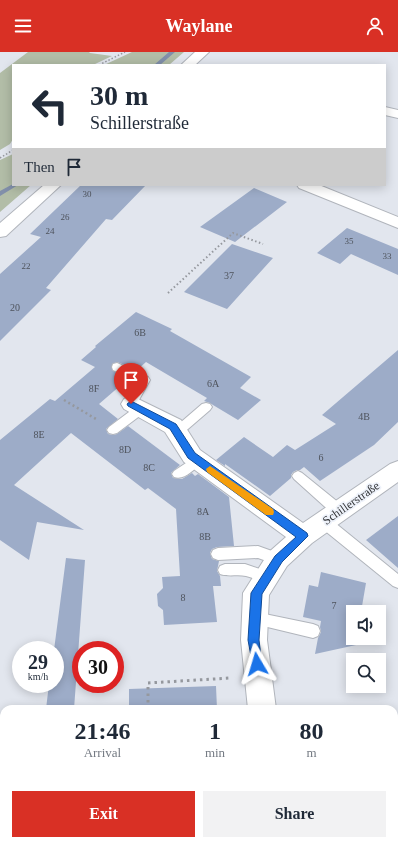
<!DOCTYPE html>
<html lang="en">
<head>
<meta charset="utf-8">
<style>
  :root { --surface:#fff; --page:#f2f2f3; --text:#1f2937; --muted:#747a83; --accent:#d93025 }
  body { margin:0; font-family:"Times New Roman",serif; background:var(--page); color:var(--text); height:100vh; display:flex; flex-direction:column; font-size:15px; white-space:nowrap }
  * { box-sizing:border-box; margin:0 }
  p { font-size:13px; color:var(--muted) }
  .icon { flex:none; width:22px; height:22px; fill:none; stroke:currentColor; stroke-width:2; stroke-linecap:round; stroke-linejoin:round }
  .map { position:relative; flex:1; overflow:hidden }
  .details { position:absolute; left:0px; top:653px; width:398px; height:140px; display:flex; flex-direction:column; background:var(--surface); border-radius:12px 12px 0 0; box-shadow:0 2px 10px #0003 }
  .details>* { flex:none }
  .hud { position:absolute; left:12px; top:12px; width:374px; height:122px; border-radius:0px; box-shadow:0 2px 10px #0003; background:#fff; color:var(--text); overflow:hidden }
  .controls { position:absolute; left:346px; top:553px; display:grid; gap:8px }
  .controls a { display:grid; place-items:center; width:40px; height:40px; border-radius:0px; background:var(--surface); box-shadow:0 2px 10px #0003; font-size:20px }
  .speed { position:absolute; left:12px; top:589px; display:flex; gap:8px; font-size:20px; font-weight:700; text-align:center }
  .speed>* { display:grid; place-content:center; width:52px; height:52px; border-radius:50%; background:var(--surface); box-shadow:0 2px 10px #0003; line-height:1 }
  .speed small { font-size:10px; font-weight:400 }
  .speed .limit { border:6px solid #d22; background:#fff; color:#111 }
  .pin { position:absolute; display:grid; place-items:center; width:34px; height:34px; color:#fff; margin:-41px -17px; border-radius:50% 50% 50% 0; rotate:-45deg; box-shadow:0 0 4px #0007 }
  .pin .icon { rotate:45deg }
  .me { position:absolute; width:44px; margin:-22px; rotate:353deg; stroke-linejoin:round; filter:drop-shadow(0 0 3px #0008) }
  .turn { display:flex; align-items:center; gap:14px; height:84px; padding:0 12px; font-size:18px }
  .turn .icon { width:52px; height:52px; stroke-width:2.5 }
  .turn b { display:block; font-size:28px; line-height:34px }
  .then { display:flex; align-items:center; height:38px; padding:0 12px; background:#0003; gap:8px; font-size:15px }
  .eta { display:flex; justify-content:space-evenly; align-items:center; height:68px; text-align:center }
  .eta b { font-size:24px; font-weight:800; line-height:28px }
  .primary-button { display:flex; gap:8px; margin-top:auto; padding:8px 12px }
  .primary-button a { flex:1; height:46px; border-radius:0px; background:var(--accent); color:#fff; font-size:16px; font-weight:800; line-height:46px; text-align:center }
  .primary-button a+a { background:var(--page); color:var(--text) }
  header { display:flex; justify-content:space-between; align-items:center; height:52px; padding:0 12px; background:var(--accent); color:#fff; font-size:18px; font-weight:800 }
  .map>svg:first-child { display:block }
  .green { fill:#b2bda7 }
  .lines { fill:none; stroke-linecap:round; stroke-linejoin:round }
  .stream { fill:#818faa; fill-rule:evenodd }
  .building { fill:#9dacc8 }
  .service-casing { stroke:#b1b5bc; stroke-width:2 }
  .minor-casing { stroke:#b1b5bc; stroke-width:2 }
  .tertiary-casing { stroke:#b1b5bc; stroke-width:2 }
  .path-far3 { stroke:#95989e; stroke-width:1.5; stroke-dasharray:1.5 2; stroke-linecap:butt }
  .path-far2 { stroke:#95989e; stroke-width:2; stroke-dasharray:1.5 2.5; stroke-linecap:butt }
  .path-far1 { stroke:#95989e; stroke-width:2.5; stroke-dasharray:2 3; stroke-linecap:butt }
  .path { stroke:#95989e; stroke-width:3; stroke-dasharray:2.5 4; stroke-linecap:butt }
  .service { fill:#fff; fill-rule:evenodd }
  .minor { fill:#fff; fill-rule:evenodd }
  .tertiary { fill:#fff; fill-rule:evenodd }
  .route { fill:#1a73e8; stroke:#114b97 }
  .slow { fill:#f59e0b }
  .labels { text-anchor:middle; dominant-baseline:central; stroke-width:3.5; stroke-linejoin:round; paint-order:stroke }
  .far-number-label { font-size:9px; fill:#4e535c }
  .number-label { font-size:10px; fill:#4e535c }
  .street-label { font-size:12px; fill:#333538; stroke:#eff3fb }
</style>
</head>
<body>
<header><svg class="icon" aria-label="menu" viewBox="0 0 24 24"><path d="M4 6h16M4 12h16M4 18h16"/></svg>Waylane<svg class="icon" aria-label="person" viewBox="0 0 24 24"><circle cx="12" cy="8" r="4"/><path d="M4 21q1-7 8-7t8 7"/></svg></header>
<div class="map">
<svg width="398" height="793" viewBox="0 0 398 793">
  <rect width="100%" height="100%" fill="#e2e6ee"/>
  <path class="green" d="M28,0H89L90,1L112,4L93,13H13V87L10,92L0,98V21Z
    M132,0H184L169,13H104Z
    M13,102V133H31L0,160V108Z"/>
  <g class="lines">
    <path class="stream" d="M169,0H175L160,13H154Z
      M13,132V133H18L0,144V139Z"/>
  </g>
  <path class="building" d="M81,133H146L112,168L106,167L46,236L51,238L0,289V222L41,185L30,182Z
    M254,136L287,150L235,190L200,175Z
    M347,176L398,197V223L351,202L340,212L317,201Z
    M232,192L273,206L227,257L184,240Z
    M136,260L172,277L170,279L251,325L240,336L261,348L238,368L213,353L210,351L204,349L207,346L146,310L137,318L117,310L112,312V318L128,327L99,352L118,367L106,377L108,382L113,383L117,382L128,374L180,413L171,421L173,426L182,427L192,421L195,424L198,422L229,445L234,494L217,495L212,497L210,501L212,507L219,509L217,519L220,524L221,534H213L217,570L164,573L163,558L158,554L157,542L163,536L162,525L180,524L176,457L148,436L145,438L71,381L14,433L84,478L37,470L29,508L0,488V388L50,347L55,349L95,315L81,308L96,295L95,294Z
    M398,298V370L374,393L320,429L304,415L300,418H297L293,420L291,423V426L270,444L225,412V414L216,408L244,385L273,405L287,393L295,398L336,372L322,363Z
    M398,464V516L366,488Z
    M66,506L85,508L74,657H46L49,632H55L54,598Z
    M321,520L366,531L361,560H353V586H357L356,593L315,602L318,586L321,580L320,575L321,569L303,565L309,533L318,535Z
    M216,634L217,657H129V637Z"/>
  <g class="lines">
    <defs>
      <path id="service" d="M117,311L148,325L150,328L135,355H127L125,352L138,330L113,318L112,315L113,312Z
        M206,351L210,352L212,355L210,358L181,383L177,384L173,383L171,380L173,377L202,352Z
        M141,353L145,354L147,357L145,360L117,381L113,382L109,381L107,378L109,375L137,354Z
        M198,403L202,405L204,408L202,411C194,417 184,429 174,425L172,422L174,419Z
        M298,419L302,421L344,455L345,459L344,463L339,464L334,463L294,427L292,424L294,421Z
        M324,465L329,466L398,522V536L393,534L319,474L318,470L319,466Z
        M258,494L283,503L285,507L283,511L278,513L258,506L218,508L213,506L211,502L213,498L218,496Z
        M225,512H245L271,521L273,525L271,529C262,532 255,526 246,524C237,522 229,525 220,522L218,518L220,514Z
        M255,560L313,572L318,574L320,579L318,584L313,586L255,572L250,571L248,566L250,561Z"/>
      <path id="minor" d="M385,55L398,58V66L385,63Z
        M297,133H319L398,165V176L299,136Z
        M131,344L138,347L181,368L200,398L303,471L390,412L398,409V430L312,491L287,514L269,543L267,588L276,657H248L241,588L243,541L269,500L286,485L184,410L165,380L124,357L121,352L124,347Z
        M261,789H293L294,793H262Z"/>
      <path id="tertiary" d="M195,0H209L195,13H181Z
        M44,133H61L6,184L0,185V171Z"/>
    </defs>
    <use href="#service" class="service-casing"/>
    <use href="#minor" class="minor-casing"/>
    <use href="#tertiary" class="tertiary-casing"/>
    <path class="path-far3" d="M99,13L125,0
      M0,106L13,98"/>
    <path class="path-far2" d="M168,241L233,181L263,192"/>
    <path class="path-far1" d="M64,348L96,367"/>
    <path class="path" d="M148,657V631L230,626
      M243,789L244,793
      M384,789L385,793"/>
    <use href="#service" class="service"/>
    <use href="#minor" class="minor"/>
    <use href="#tertiary" class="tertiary"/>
  </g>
  <path class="route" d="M131,349L176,372L195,401L307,481L308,484L282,510L262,542L259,588L262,612L261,615L257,617L253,615L248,588L251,541L275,504L296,485L188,406L170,377L128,354L127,352Z"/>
  <path class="slow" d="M210,414L273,457L274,460L273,463H266L207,420L206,417Z"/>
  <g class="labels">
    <g class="far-number-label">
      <text x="87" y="142">30</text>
      <text x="65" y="165">26</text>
      <text x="50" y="179">24</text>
      <text x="349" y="189">35</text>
      <text x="387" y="204">33</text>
      <text x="26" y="214">22</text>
    </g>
    <g class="number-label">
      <text x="229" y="223">37</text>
      <text x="15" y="255">20</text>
      <text x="140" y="280">6B</text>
      <text x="213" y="331">6A</text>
      <text x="94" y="336">8F</text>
      <text x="364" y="364">4B</text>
      <text x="39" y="382">8E</text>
      <text x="125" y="397">8D</text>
      <text x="321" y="405">6</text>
      <text x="149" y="415">8C</text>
      <text x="203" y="459">8A</text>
      <text x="205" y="484">8B</text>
      <text x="183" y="545">8</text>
      <text x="334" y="553">7</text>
    </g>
    <g class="street-label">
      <text transform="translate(351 451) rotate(-35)">Schillerstraße</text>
    </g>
  </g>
</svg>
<div class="controls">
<a><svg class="icon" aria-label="sound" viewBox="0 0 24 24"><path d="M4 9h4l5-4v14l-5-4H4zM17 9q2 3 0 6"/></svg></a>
<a><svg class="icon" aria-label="search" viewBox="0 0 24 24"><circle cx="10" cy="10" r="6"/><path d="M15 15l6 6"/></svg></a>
</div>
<div class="speed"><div>29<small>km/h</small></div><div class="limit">30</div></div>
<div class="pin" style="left:131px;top:352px;background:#d93025"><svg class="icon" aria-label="arrive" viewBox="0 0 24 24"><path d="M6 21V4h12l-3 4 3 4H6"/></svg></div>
<svg class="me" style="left:257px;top:612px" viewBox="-20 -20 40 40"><path d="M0-17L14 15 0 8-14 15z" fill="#1a73e8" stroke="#fff" stroke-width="4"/></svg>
<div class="hud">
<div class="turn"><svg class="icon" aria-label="left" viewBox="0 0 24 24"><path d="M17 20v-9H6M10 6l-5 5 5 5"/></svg><div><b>30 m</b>Schillerstraße</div></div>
<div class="then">Then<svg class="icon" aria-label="arrive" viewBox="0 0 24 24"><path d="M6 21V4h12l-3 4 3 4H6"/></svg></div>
</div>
<section class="details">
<div class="eta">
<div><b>21:46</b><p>Arrival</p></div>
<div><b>1</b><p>min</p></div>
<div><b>80</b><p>m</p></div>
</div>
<div class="primary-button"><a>Exit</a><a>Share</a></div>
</section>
</div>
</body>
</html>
